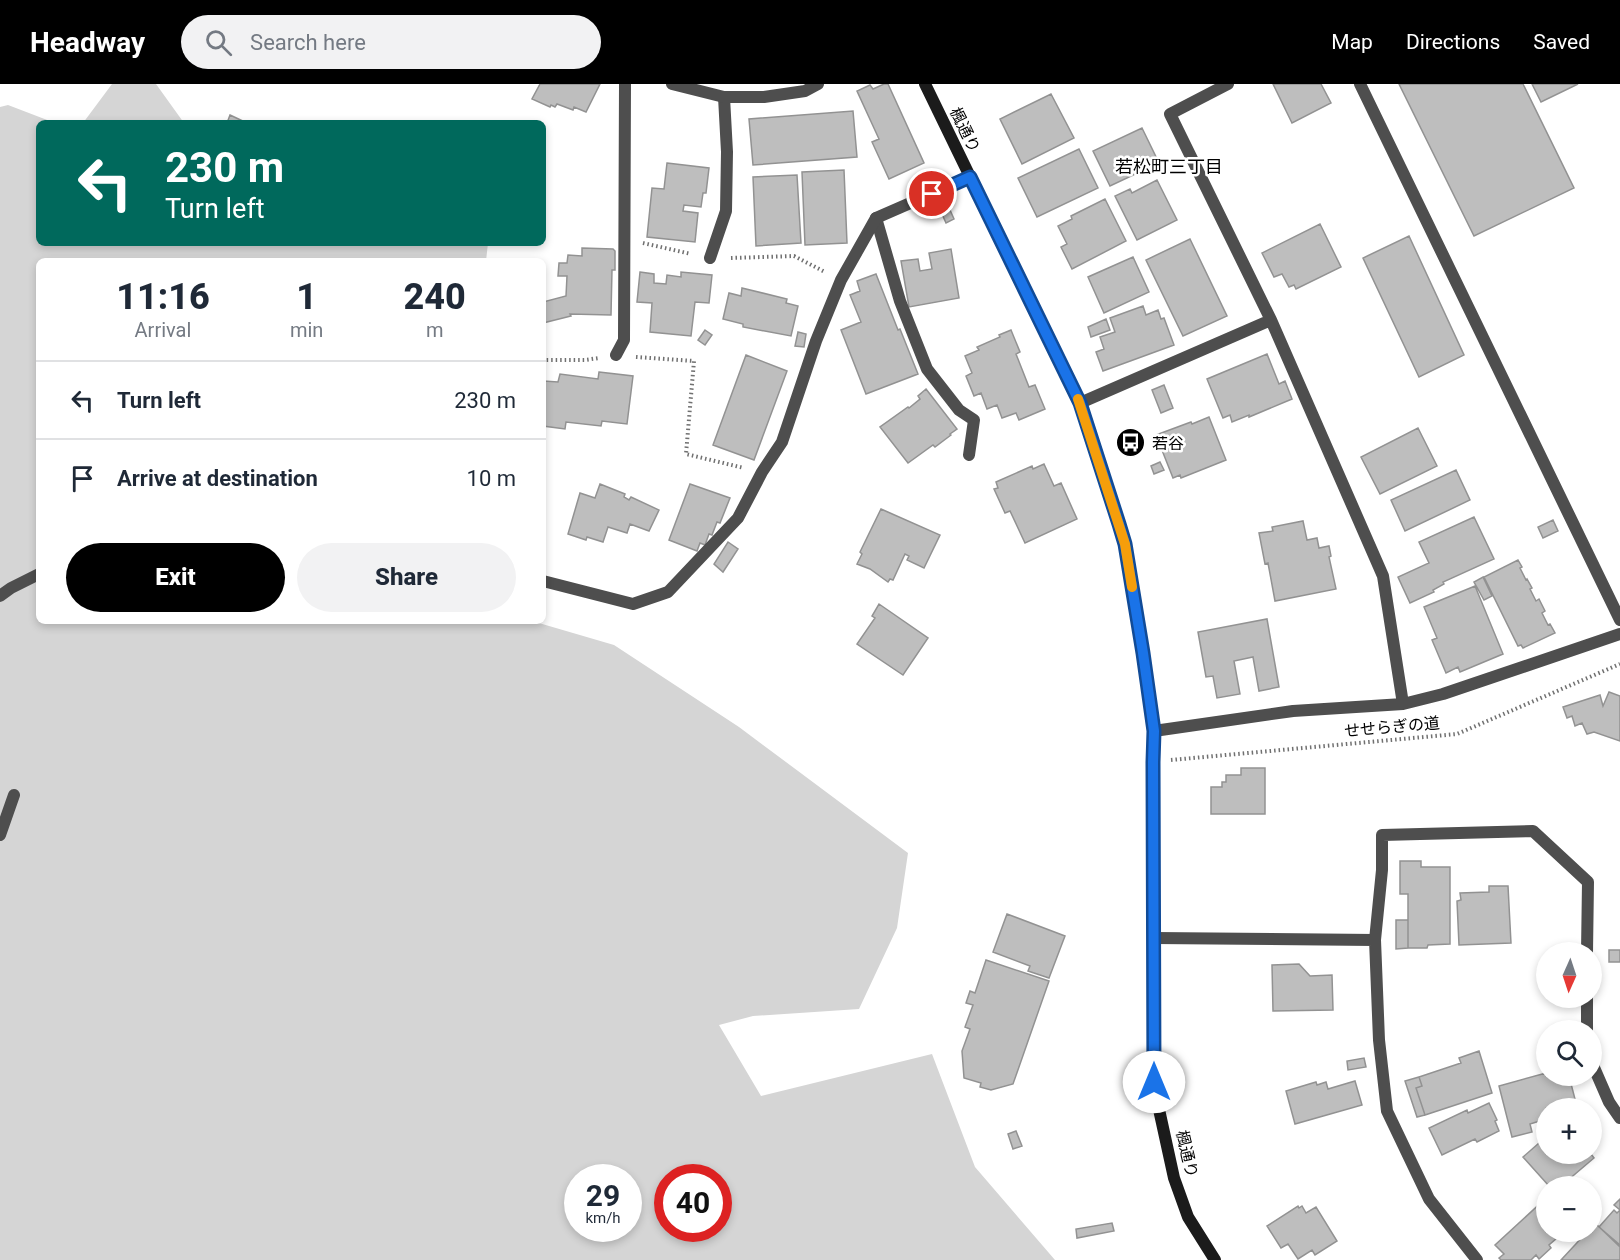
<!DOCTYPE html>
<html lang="en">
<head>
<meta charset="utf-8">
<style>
  :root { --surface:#fff; --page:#f2f2f3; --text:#1f2937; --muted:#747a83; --line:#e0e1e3; --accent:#000 }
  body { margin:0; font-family:Roboto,"Noto Sans JP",sans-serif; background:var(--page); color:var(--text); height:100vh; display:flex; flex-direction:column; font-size:22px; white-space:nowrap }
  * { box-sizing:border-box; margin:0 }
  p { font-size:20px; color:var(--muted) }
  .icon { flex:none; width:33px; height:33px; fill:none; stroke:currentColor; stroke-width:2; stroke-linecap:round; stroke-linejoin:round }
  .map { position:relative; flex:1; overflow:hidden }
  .sheet { position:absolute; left:36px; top:174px; width:510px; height:366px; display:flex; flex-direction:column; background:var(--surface); border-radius:9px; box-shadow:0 3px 9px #0003 }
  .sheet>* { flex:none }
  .top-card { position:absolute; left:36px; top:36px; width:510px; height:126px; border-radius:9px; box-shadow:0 3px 9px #0003; background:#00695c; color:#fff; overflow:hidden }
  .needle { width:39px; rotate:183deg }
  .fabs { position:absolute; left:1536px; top:858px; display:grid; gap:12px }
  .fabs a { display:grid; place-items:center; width:66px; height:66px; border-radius:50%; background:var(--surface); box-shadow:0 3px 9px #0003; font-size:30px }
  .speed { position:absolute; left:564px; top:1080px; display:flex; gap:12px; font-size:30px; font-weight:700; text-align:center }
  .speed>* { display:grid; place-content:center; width:78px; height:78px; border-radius:50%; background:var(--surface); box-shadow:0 3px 9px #0003; line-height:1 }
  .speed small { font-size:15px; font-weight:400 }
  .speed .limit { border:9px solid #d22; background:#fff; color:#111 }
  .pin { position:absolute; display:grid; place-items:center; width:51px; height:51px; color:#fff; margin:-26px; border:3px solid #fff; border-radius:50%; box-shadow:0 2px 6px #0007 }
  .me { position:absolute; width:66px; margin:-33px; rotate:0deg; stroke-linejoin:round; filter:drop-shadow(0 0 4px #0008) }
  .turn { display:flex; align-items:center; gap:21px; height:126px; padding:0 30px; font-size:27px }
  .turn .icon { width:78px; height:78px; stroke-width:2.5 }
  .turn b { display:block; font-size:42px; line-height:51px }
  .eta { display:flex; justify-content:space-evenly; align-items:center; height:102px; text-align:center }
  .eta b { font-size:36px; font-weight:800; line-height:42px }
  .action { display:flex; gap:12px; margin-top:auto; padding:12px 30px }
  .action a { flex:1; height:69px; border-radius:36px; background:var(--accent); color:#fff; font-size:24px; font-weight:800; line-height:69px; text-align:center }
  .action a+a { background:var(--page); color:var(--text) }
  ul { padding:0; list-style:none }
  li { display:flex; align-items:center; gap:18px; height:78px; padding:0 30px; border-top:2px solid var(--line) }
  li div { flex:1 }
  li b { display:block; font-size:22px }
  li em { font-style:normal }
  header { display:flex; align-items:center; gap:36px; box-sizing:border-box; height:84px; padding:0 30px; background:var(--accent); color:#fff }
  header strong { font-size:28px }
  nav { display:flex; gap:33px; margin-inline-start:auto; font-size:21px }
  .search { width:420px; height:54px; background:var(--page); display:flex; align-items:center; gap:15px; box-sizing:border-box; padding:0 21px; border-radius:33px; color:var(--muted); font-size:22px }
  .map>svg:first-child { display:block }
  .green { fill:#d5d5d5; fill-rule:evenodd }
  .building { fill:#bebebe; stroke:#929292; stroke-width:1.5 }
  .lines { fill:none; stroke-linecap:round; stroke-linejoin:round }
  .path { stroke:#707070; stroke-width:4; stroke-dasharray:1.5 3; stroke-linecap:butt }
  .lane { stroke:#4e4e4e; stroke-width:12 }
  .street { stroke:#4e4e4e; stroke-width:12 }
  .secondary { stroke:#1b1b1b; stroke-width:12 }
  .route-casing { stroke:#114b97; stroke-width:15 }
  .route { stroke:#1a73e8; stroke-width:10 }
  .slow { stroke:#f59e0b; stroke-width:10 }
  .labels { text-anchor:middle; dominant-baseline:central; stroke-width:5; stroke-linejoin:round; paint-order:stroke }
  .street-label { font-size:16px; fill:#000; stroke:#fff }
  .poi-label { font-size:16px; fill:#000; stroke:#fff; text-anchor:start }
  .neighbourhood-label { font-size:18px; fill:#000; stroke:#fff }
</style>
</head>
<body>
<header>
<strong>Headway</strong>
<div class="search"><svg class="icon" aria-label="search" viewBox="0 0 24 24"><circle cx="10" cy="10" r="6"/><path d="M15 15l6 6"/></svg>Search here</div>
<nav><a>Map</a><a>Directions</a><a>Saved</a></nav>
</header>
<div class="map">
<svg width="1620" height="1176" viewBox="0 0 1620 1176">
  <rect width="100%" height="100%" fill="#fff"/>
  <path class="green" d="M112,0H156L184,39H83Z
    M8,21L55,39H39V159H488L486,177H39V537H532L614,561L739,643L908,769L897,844L859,925L753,932L719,941L761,1012L932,970L975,1083L1055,1176H0V23ZM578,1094H628V1144H578ZM668,1094H718V1144H668Z"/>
  <path class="building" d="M540,0H600L586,28L574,23L573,26L557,20L555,23L551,21L550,23L532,15Z
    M884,0H888L924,79L889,95L872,58L879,55L857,7L870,1L873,5Z
    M1273,0H1321L1331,19L1292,39Z
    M1399,0H1523L1574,104L1474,152Z
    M1532,0H1578L1541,18Z
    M1051,10L1074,54L1022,80L1000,35Z
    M853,27L857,73L753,81L749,35Z
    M230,31L247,39H227Z
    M1142,44L1159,79L1110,102L1093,67Z
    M1079,65L1098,104L1037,133L1018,94Z
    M667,79L709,84L706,109H703L701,123L684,121L683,127L698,129L695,158L647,153L652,104L664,105Z
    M844,86L847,159L805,161L802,88Z
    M797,91L801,159L756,162L753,93Z
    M1157,96L1177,136L1137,156L1115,112L1130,105L1132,109Z
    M1105,115L1126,157L1072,185L1061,163L1067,160L1058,142L1072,135L1071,132Z
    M950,126L954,135L946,139L942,130Z
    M1320,140L1341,183L1296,205L1294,201L1289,203L1282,190L1274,193L1262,169Z
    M1409,152L1464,271L1419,293L1363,174Z
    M1190,155L1227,232L1183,252L1146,176Z
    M582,164L613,165L615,167V186H612L611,231L570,230L571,232L543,239V218L566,212L567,192H558L559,179H567L568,171L582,172Z
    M951,165L959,214L909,223L901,177L918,175L920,187L932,185L929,169Z
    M1133,173L1149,208L1104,229L1088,193Z
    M640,188L654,190V199L666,200L667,191L681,193V188L712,191L709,219L695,218L691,252L650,248L652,219L637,218Z
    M876,190L898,246L900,245L918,290L866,310L841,246L861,238L850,211L860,207L857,197Z
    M742,204L787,215L786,219L798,222L791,252L743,243V240L723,235L729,209L741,212Z
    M1143,222L1146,231L1158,226L1161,235L1164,234L1174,261L1103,287L1096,268L1104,265L1100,253L1115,248L1110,234Z
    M1106,235L1110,246L1091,253L1088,243Z
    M705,246L712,251L705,261L698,256Z
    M1011,246L1020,268L1016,270L1029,303L1035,301L1045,325L1019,336L1016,329L1002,334L997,321L987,325L981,309L974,312L966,292L972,289L965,272L979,266L977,263L1000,253L999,251Z
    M798,248L806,250L804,263L795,262Z
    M1267,270L1279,300L1285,297L1292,315L1249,333V331L1232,338L1230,331L1223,334L1207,295Z
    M746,271L787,287L754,376L713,361Z
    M599,288L633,292L627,340L602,337L601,342L566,338L565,345L543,342L544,297L558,298L560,290L598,295Z
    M1164,301L1173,324L1161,329L1152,306Z
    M926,305L957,345L950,350L951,351L935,363L933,361L908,379L880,343L908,323L909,324L920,315L918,312Z
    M1209,333L1226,376L1181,394L1180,391L1173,394L1156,351L1191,338L1192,340Z
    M1418,344L1437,382L1380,410L1361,373Z
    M1160,378L1164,386L1154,390L1151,382Z
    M1044,380L1054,402L1061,399L1077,435L1025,459L1010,427L1005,429L994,405L998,404L996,398L1032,382L1033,385Z
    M1456,386L1470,416L1405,447L1391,416Z
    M600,400L625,410L624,413L629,416L631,413L659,426L649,447L630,440L627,449L608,443L603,458L587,453L586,456L568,450L580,409L595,414Z
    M690,400L730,414L720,439L717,438L712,451L709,450L705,461L700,459L697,467L669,456Z
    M881,425L940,451L924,484L907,476L909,472L905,470L893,496L890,495L888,498L870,485L857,480L862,470L860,468Z
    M1474,433L1494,475L1443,498L1444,500L1433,506L1434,508L1410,519L1398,493L1429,479L1419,458Z
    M1553,436L1558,447L1543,454L1538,443Z
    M1303,437L1307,456L1317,454L1319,464L1329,462L1331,472L1329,473L1336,505L1275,517L1268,479L1265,480L1259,449L1273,447L1272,443Z
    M728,458L738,465L723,488L714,480Z
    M1518,476L1522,483L1520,484L1526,496L1527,495L1532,504L1530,505L1536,517L1539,515L1545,527L1542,529L1548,541L1550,540L1555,549L1523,564L1521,561L1518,562L1484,493Z
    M1483,493L1492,512L1484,516L1474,498Z
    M1475,502L1503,570L1460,588L1458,583L1446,589L1432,556L1437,554L1424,523Z
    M879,520L928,554L903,591L857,560L875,534L872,532Z
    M1267,535L1279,603L1259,607L1253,573L1234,577L1240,610L1217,614L1213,592L1206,593L1198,548Z
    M1609,608L1620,612V657L1594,648L1587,650L1582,639L1575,642L1572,632L1567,634L1563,623L1600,611L1603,622Z
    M1241,684H1265V730H1211V703H1222V698H1226V691H1241Z
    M1400,777H1421V783H1450V860L1428,861L1427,864H1408V810H1400Z
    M1489,802H1508L1511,859L1459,861L1457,817L1461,816L1460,809L1489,808Z
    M1007,830L1065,852L1049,894L1028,887L1030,882L993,868Z
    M1396,836H1408V864L1396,865Z
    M1609,866H1620V878H1609Z
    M986,876L1049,897L1013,1000L991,1006L980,1003L981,999L964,994L962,967L970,945L965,943L973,921L966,919L970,907L975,909Z
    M1299,880L1310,892L1332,891L1333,926L1273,927L1272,881Z
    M1479,967L1492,1009L1425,1031L1416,1004L1422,1002L1419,993L1461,979L1459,974Z
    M1364,974L1366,983L1348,986L1347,977Z
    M1546,989V992H1569L1576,1019L1562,1022L1563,1024H1546V1031L1542,1033L1543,1036L1530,1040L1532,1048L1512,1053L1499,1002Z
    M1419,993L1422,1002L1416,1004L1425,1031L1417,1033L1405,997Z
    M1355,997L1362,1021L1295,1040L1286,1007L1316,998L1317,1001L1326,998L1328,1005Z
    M1489,1019L1497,1036L1495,1037L1499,1047L1477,1058L1475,1055L1442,1071L1429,1044L1467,1026L1468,1029Z
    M1016,1047L1022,1062L1013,1065L1008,1050Z
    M1546,1053V1070H1591L1594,1074L1561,1102H1549L1523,1073Z
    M1620,1115V1161L1599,1143L1614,1126L1617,1129L1620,1126L1614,1121Z
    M1544,1116L1546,1119V1148H1564L1549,1161L1551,1164L1539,1175L1536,1171L1531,1176H1501L1499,1174L1504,1170L1495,1161Z
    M1298,1122L1299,1124L1302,1122L1306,1129L1316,1123L1337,1157L1315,1171L1312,1166L1298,1175L1288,1160L1281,1164L1267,1142Z
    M1112,1139L1114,1147L1077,1154L1076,1145Z
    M1595,1139L1620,1163V1176H1561L1587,1148H1592V1143Z"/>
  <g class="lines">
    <path class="path" d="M643,159L691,170
      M731,174L794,172L825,188
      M636,273L694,277L686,370L744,384
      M543,278L545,276H585L599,274
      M1171,676L1457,650L1620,580"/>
    <path class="lane" d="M876,134L900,217L927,285L959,326L974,336L969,371
      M710,174L726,127L727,68L724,13
      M0,751L14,711"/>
    <path class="street" d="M672,0L724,13H764L805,7L818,0
      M1228,0L1170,30L1271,236L1383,492L1403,620
      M1360,0L1620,536
      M616,271L624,256L625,0
      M1080,319L1271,236
      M543,497L633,520L668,508L738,434L762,388L782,358L816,257L841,196L876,134L970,93
      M0,512L11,504L39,490
      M1154,647L1293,627L1403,620L1443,610L1620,550
      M1154,854L1375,856
      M1587,946V914
      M1592,979L1609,1018L1620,1034
      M1477,1176L1429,1115L1387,1027L1379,956L1375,856L1382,786V751L1533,747L1588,798L1587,868"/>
    <path class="secondary" d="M925,0L1080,319L1125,460L1140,549L1154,647L1153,678L1154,854L1153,998L1174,1094L1188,1133L1215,1176"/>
  </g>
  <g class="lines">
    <defs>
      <path id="route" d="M932,110L970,93L1080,319L1119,440L1125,460L1143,569L1154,647L1153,678L1154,998"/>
    </defs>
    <use href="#route" class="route-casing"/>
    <use href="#route" class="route"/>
    <path class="slow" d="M1078,315L1125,460L1132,503"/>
  </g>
  <defs>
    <symbol id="bus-disc" viewBox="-11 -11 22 22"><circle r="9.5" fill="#000" stroke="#fff"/><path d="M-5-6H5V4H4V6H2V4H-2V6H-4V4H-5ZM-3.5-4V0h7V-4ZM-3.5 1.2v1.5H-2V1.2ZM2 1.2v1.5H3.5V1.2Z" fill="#fff"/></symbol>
  </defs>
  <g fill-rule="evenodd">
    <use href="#bus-disc" x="1114" y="342" width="33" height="33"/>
  </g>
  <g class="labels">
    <g class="street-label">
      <text transform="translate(965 46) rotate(64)">楓通り</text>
      <text transform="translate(1392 643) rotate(-5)">せせらぎの道</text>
      <text transform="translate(1187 1070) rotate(77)">楓通り</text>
    </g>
    <g class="poi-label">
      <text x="1152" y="359">若谷</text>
    </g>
    <g class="neighbourhood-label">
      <text x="1169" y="82">若松町三丁目</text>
    </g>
  </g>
</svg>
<div class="fabs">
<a><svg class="needle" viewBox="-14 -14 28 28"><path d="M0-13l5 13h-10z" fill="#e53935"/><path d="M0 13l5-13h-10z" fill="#747a83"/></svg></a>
<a><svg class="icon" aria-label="search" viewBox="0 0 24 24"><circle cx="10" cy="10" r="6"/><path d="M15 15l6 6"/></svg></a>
<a>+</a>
<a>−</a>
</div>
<div class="speed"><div>29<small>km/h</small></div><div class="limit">40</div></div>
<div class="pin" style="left:932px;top:110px;background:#d93025"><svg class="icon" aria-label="arrive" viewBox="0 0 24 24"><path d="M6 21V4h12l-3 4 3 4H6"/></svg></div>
<svg class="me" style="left:1154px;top:998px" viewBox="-20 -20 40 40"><circle r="19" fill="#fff"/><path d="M0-13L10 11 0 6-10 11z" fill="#1a73e8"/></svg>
<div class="top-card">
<div class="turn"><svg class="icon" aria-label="left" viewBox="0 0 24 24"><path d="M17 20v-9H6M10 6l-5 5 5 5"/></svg><div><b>230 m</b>Turn left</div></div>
</div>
<section class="sheet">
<div class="eta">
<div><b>11:16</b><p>Arrival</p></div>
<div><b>1</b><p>min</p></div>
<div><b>240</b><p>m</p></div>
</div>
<ul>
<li><svg class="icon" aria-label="left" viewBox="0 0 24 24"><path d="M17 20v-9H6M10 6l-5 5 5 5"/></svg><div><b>Turn left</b></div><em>230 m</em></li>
<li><svg class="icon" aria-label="arrive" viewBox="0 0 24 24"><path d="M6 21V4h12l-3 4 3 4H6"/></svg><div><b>Arrive at destination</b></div><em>10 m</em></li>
</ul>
<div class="action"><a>Exit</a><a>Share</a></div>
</section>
</div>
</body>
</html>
